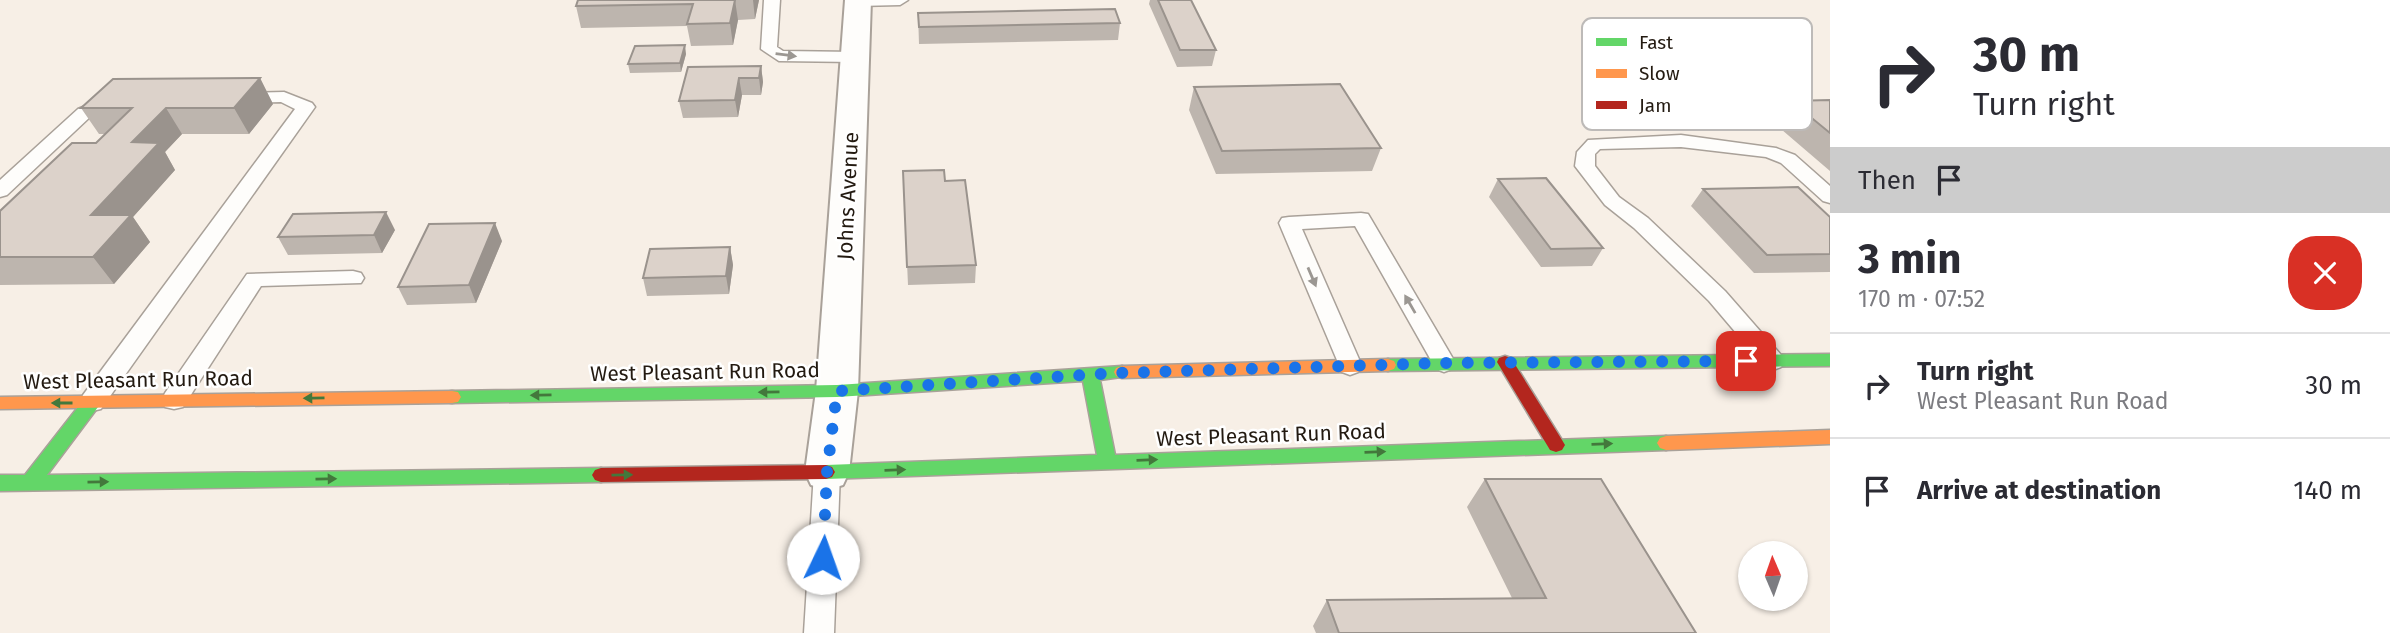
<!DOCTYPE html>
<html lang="en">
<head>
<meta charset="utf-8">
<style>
  :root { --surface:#fff; --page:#f7f7f7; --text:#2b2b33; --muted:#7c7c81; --line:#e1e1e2 }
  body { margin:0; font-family:"Fira Sans",sans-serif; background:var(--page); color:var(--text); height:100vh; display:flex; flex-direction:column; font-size:26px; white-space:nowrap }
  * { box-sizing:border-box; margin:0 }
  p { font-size:23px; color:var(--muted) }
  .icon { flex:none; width:38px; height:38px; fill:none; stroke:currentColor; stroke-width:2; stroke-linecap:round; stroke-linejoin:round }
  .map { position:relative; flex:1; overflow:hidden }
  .sheet { display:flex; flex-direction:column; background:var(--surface); width:560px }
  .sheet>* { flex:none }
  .top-card { background:#fff; color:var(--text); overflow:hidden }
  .needle { width:46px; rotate:358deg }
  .buttons { position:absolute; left:1738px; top:541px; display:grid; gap:14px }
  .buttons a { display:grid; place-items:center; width:70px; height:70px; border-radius:50%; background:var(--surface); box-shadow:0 2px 5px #0004; font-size:35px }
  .pin { position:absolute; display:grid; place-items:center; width:60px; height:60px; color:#fff; margin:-30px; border-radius:14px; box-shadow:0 4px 10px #0006 }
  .me { position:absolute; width:77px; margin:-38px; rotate:3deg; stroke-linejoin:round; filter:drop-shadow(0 0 5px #0008) }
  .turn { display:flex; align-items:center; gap:24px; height:147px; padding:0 28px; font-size:32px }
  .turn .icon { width:91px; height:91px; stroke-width:2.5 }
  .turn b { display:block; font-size:49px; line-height:60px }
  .then { display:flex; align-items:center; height:66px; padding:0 28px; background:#0003; gap:14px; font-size:26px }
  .round { display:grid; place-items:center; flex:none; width:74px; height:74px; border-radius:28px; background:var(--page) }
  .summary { display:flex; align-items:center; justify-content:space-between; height:119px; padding:0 28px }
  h1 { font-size:42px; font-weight:700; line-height:52px }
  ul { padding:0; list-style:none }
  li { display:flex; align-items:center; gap:21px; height:105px; padding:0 28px; border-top:2px solid var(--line) }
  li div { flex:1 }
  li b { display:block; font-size:26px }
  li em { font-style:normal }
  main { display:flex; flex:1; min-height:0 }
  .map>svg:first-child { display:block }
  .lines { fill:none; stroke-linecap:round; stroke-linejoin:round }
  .lane-casing { stroke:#a9a199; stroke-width:3 }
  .street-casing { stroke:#a9a199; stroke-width:4 }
  .fast-casing { stroke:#a9a199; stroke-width:3 }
  .slow-casing { stroke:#a9a199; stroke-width:3 }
  .jam-casing { stroke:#a9a199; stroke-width:3 }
  .lane { fill:#fefdfb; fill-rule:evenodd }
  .street { fill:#fefdfb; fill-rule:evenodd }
  .fast { fill:#63d668; fill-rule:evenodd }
  .slow { fill:#ff974d; fill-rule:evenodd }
  .jam { fill:#b3261e; fill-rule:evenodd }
  .wall { fill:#bdb5ae }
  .shaded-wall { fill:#9a938d }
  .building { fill:#dcd2ca; stroke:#9a938d; stroke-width:2 }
  .oneway { fill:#9b9792 }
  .oneway2 { fill:#43783c }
  .route { stroke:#1a73e8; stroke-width:12; stroke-dasharray:0 21.6 }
  .labels { text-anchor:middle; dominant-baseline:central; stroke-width:5; stroke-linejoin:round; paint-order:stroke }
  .street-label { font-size:21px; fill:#231a11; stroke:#fff }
  .key { fill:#fff; stroke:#bdbab8; stroke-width:2 }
  .key-label { font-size:19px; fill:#231a11 }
</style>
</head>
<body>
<main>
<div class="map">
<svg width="1830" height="633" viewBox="0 0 1830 633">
  <rect width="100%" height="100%" fill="#f7efe6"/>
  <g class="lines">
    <defs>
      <path id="lane" d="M764,0H780L777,47L783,51L855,52L863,57L855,62L779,61L761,49Z
        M851,0H908L900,5L858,6L853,4Z
        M284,92L312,103L315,107L101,409L92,411L83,409L80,402L83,395L295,109L281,102L239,103L230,98L239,93Z
        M111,96L120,101L117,105L90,117L7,195L0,197V180L78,109Z
        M1681,135L1776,148L1795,155L1830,186V203L1823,201L1781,163L1766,157L1681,147L1600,149L1595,154V166L1619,197L1648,218L1725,291L1781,355L1785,361L1781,367L1773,370L1765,367L1709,301L1634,228L1605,205L1575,166L1577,152L1588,140Z
        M1361,213L1368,214L1371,219L1452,357L1456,363L1452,369L1444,372L1436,369L1355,226L1302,229L1362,366L1358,372L1350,375L1342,372L1279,223L1282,218L1289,217Z
        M353,271L361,273L364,278L361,283L261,286L183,407L174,409L165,407L162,400L165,393L247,274Z
        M827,461L836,464L840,472L834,633H804L814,472L818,464Z"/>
      <path id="street" d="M845,0H871L858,391L849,472L843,485L827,490L811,485L805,472L816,391Z"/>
      <path id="fast" d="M1830,354V366L1388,371L1382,369L1380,365L1382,361L1388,359Z
        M1122,366L1128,368L1130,372L1128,376L1100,380L1115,455L1666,436L1672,438L1675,443L1672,448L1666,450L826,479L820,477L817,472L820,467L826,465L1097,455L1083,381L837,397L452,403L446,402L443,397L446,392L452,391L837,385Z
        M92,396L98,397L101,402L98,407L47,475L601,468L607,470L610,475L607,480L601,482L0,491V475H25L86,397Z"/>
      <path id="slow" d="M1388,359L1394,361L1396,365L1394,369L1388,371L1122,378L1116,376L1114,372L1116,368L1122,366Z
        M452,391L458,392L461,397L458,402L452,403L0,409V397Z
        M1830,430V444L1666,450L1660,448L1657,443L1660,438L1666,436Z"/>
      <path id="jam" d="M1505,356L1511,358L1562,440L1565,445L1562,450L1556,452L1550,450L1497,362L1499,358Z
        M826,465L832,467L835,472L832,477L826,479L601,482L595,480L592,475L595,470L601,468Z"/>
    </defs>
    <use href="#lane" class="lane-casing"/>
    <use href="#street" class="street-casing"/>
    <use href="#fast" class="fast-casing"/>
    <use href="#slow" class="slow-casing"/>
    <use href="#jam" class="jam-casing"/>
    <use href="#lane" class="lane"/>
    <use href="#street" class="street"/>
    <use href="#fast" class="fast"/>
    <use href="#slow" class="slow"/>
    <use href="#jam" class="jam"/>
  </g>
  <path class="wall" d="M578,0H759L755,19L738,20L733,45L691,46L687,26L581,28L576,6Z
    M1150,0H1191L1216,50L1212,66L1177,67L1149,4Z
    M918,13L1120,23L1118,40L919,44Z
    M686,54L681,72L630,73L628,64Z
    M761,66L763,82L761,95H742L738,117L683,118L679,101Z
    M260,78L273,104L249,134H182L165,152L175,170L133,217L150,242L114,284L0,285V211L96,143L105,134H99L81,108Z
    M1194,87L1381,148L1372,171L1216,174L1189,110Z
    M1830,100V171L1775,124L1791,101Z
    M903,171L945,181L976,265L975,283L908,285Z
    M1498,179L1603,248L1592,266L1541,267L1489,197Z
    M1703,189L1830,217V272L1754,273L1691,206Z
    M395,230L382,253L288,255L278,237Z
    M502,241L476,303L407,305L398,287Z
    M730,247L733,265L729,294L647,296L643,278Z
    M1485,479L1696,633H1316L1313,626L1327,600L1512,598L1467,507Z"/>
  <path class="shaded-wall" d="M735,0L738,20L733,45L730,23Z
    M753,0H759L755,19Z
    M685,45L686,54L681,72L680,63Z
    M761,66L763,82L761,95L759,78Z
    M260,78L273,104L249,134L234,108Z
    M739,78L742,95L738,117L735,100Z
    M166,108L182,134L165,152L175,170L133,217L150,242L114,284L93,257L91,215L132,142Z
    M386,212L395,230L382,253L374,235Z
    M495,223L502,241L476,303L469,285Z
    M730,247L733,265L729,294L726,276Z"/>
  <path class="building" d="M578,0H735L730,23L687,24L693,4L576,6Z
    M1158,0H1191L1216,50H1180Z
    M1115,9L1120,23L919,27L918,13Z
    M685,45L680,63L628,64L635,46Z
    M761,66L759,78H739L735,100L679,101L688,67Z
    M260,78L234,108H166L132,142L159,143L91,215H131L93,257H0V211L72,143H96L132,108H81L113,79Z
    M1340,84L1381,148L1222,151L1194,87Z
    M1830,100V133L1791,101Z
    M944,170L945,181L965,180L976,265L907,267L903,171Z
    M1546,178L1603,248L1551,249L1498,179Z
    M1798,187L1830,217V254L1767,255L1703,189Z
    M386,212L374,235L278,237L293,214Z
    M495,223L469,285L398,287L429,224Z
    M730,247L726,276L643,278L650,249Z
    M1485,479H1601L1696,633H1339L1327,600L1546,598Z"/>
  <defs><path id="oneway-solid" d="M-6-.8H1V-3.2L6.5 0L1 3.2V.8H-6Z" transform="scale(1.75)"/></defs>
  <g class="oneway">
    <use href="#oneway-solid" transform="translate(786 55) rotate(7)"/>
    <use href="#oneway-solid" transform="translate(1312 277) rotate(67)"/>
    <use href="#oneway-solid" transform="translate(1410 304) rotate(-120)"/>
  </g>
  <g class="oneway2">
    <use href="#oneway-solid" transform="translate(769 392) rotate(179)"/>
    <use href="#oneway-solid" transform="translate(541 395) rotate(179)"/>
    <use href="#oneway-solid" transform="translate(314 398) rotate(179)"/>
    <use href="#oneway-solid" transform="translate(62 403) rotate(180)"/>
    <use href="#oneway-solid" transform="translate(1602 444) rotate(-2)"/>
    <use href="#oneway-solid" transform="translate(1375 452) rotate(-2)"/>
    <use href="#oneway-solid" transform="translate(1147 460) rotate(-2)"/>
    <use href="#oneway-solid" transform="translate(895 470) rotate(-2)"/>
    <use href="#oneway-solid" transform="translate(622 475) rotate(-1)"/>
    <use href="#oneway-solid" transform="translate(326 479) rotate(-1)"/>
    <use href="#oneway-solid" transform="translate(98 482) rotate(-1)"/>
  </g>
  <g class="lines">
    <path class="route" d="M823,558L827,472L837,391L1116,373L1444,363L1746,361"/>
  </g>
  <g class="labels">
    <g class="street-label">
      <text transform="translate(848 196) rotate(-87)">Johns Avenue</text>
      <text transform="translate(705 372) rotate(-1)">West Pleasant Run Road</text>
      <text transform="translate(138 380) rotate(-1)">West Pleasant Run Road</text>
      <text transform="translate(1271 435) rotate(-2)">West Pleasant Run Road</text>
    </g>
  </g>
  <rect x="1582" y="18" width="230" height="112" rx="10" class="key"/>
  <rect x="1596" y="38" width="31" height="8" fill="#63d668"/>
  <rect x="1596" y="69" width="31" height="9" fill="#ff974d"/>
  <rect x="1596" y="101" width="31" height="8" fill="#b3261e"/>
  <g class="key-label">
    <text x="1639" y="49">Fast</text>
    <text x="1639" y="80">Slow</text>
    <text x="1639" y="112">Jam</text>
  </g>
</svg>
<div class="buttons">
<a><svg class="needle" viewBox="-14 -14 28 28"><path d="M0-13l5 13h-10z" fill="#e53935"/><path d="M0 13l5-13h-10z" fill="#7c7c81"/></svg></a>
</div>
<div class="pin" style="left:1746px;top:361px;background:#d93025"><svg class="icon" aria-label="arrive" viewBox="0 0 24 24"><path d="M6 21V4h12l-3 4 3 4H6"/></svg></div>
<svg class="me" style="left:823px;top:558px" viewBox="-20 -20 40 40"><circle r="19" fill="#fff"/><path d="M0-13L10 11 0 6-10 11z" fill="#1a73e8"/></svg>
</div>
<section class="sheet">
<div class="top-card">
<div class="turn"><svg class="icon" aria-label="right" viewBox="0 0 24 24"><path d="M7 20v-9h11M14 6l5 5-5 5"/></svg><div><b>30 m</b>Turn right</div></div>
<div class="then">Then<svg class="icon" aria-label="arrive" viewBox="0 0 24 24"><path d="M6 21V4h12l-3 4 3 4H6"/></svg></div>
</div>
<div class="summary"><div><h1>3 min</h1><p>170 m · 07:52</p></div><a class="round" style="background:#d93025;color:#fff"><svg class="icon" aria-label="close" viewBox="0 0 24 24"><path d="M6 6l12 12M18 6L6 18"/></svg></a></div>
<ul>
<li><svg class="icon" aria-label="right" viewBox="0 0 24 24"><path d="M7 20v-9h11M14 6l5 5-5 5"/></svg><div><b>Turn right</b><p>West Pleasant Run Road</p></div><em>30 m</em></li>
<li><svg class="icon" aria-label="arrive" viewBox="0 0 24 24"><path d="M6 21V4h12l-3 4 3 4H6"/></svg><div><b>Arrive at destination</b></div><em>140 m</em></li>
</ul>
</section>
</main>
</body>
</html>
